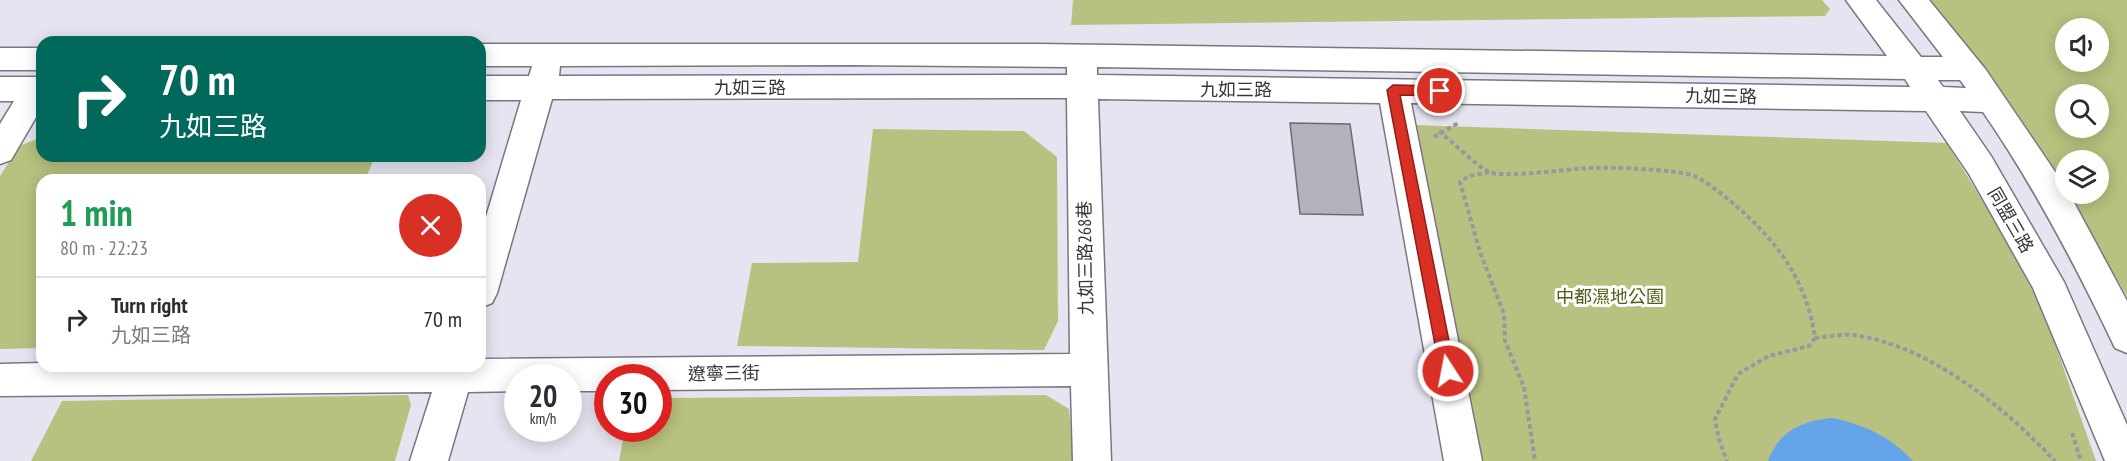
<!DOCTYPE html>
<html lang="en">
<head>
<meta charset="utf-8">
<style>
  :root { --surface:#fff; --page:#f2f2f3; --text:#2b2b33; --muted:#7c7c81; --line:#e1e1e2 }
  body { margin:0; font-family:"PT Sans Narrow","Noto Sans TC",sans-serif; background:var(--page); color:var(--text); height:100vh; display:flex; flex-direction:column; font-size:22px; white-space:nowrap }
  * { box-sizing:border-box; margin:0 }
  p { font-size:20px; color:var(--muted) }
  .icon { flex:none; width:33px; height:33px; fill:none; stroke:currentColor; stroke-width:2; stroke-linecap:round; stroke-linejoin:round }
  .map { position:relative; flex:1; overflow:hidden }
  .panel { position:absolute; left:36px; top:174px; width:450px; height:198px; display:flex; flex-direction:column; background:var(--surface); border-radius:18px; box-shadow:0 3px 15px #0003 }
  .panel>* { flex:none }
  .guide { position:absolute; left:36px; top:36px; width:450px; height:126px; border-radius:18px; box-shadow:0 3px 15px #0003; background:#00695c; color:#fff; overflow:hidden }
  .controls { position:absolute; left:2055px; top:18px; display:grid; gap:12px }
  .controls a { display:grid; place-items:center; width:54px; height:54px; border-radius:50%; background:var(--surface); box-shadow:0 3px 15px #0003; font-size:30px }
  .speed { position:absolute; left:504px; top:364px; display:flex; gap:12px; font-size:30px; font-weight:700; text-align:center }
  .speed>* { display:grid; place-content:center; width:78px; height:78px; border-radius:50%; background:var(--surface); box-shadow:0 3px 15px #0003; line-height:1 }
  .speed small { font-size:15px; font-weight:400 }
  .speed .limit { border:9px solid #d22; background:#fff; color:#111 }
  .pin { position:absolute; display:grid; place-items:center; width:51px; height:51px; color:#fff; margin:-26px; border:3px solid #fff; border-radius:50%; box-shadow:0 2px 6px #0007 }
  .me { position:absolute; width:66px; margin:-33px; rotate:349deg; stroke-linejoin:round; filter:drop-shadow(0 0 4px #0008) }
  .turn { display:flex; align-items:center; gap:21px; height:126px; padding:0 24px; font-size:27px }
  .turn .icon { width:78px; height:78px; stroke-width:2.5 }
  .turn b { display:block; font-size:42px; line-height:51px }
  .round { display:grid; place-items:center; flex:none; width:63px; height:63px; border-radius:32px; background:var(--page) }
  .summary { display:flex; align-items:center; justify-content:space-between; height:102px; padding:0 24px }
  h1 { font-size:36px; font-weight:700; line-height:45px; color:#1e9e55 }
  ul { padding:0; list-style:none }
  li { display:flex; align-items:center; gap:18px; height:84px; padding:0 24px; border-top:2px solid var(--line) }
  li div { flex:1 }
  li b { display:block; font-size:22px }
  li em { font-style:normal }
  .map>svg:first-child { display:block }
  .green { fill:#b8c17f; fill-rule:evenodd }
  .water { fill:#64a4e9 }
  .building { fill:#b4b1bd; stroke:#6d6a75; stroke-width:1.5 }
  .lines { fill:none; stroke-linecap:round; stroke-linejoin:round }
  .minor-casing { stroke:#797682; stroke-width:3 }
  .path { stroke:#9997a0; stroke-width:4; stroke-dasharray:4.5 3; stroke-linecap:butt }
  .minor { fill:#fff; fill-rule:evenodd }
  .route { fill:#d93025; stroke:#8d1f18; stroke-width:1.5 }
  .labels { text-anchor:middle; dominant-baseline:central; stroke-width:6; stroke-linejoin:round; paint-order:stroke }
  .street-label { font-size:18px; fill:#36353a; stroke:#fff }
  .park-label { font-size:18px; fill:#565d17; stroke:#fff }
</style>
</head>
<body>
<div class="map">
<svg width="2127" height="461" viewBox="0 0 2127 461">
  <rect width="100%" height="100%" fill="#e7e4f1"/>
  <path class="green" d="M1073,0H1822L1830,9L1825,16L1071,25Z
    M1924,0H2127V296L2066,194H2098V160H2066L2065,192ZM2066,28H2098V62H2066ZM2066,94H2098V128H2066Z
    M1415,125L1947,143L1996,223L2043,310L2096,461H1470Z
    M873,129L1024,131L1057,157L1058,321L1044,350L737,346L752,263L858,262Z
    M42,137V156H375L365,180H42V348L0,349V176L19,146Z
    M408,395L411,405L395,461H31L62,401Z
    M1046,395L1069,409L1074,461H619L625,429H658L659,398Z"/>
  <path class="water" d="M1833,418C1867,426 1889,436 1913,461H1768C1778,431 1804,420 1833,418Z"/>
  <path class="building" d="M1290,123L1350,124L1363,215L1300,214Z"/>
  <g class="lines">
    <defs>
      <path id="minor" d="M1846,0H1876L1921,57H1943L1899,0H1929L1986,70L2066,188V194L2070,195L2127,301V353L2115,348C2076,266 2034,186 1983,112L1960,111L1991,156L2064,282L2127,425V461H2105L2033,288L1969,174L1926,111L1411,103L1482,461H1444L1380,103L1098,99L1111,461H1073L1071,386L658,390V378H608V391H568V378H518V391L468,392L448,461H410L432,392L0,396V364L42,363V366H480V359L1070,354L1067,98L552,99L497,293L492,303L480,308V237L521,100H480V76H529L532,66H480V44H1038L1887,56ZM852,65L1067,67V75L559,76L560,66ZM1097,67L1905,79L1910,87L1097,75ZM1938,80H1960L1966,88L1943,87Z
        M0,48H42V70H0Z
        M0,77H42V107L11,160L0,164V124L14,101H0Z"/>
    </defs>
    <use href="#minor" class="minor-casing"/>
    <path class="path" d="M1439,131C1450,140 1478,167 1489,172C1504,178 1569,169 1589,168C1610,167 1676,169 1694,176C1708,182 1723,195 1735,205C1777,241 1807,281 1815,338L1809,346L1769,356L1738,374L1715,419L1719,440L1727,461
      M1434,137L1458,123
      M1489,172L1469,176L1460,182L1480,252L1504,314L1505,341L1524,387L1535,461
      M1815,338C1827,337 1839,334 1852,335C1928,344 2004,407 2055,461
      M2072,433L2081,461"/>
    <use href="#minor" class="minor"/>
  </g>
  <path class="route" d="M1393,85L1440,86L1446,91L1440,96L1400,95L1455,371L1453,376L1448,378L1443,376L1440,371L1387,90Z"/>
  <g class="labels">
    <g class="street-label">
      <text x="750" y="87">九如三路</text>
      <text x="1236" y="89">九如三路</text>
      <text transform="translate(1721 96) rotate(1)">九如三路</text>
      <text transform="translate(2011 220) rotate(60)">同盟三路</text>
      <text transform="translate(1085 258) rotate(-91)">九如三路268巷</text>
      <text transform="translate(724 373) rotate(-1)">遼寧三街</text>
    </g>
    <g class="park-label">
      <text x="1610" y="296">中都濕地公園</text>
    </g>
  </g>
</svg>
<div class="controls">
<a><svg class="icon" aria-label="sound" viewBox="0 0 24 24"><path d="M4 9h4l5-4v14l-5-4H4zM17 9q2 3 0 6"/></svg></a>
<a><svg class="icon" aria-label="search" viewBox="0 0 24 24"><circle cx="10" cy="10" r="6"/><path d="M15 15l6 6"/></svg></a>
<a><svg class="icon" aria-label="layers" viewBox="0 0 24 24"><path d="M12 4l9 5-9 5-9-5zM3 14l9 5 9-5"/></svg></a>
</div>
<div class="speed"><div>20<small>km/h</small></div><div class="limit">30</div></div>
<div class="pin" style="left:1440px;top:91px;background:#d93025"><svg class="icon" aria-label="arrive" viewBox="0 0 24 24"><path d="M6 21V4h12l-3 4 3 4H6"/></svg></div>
<svg class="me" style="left:1448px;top:371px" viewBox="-20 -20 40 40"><circle r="17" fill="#d93025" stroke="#fff" stroke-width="3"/><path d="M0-11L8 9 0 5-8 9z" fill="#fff"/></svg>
<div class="guide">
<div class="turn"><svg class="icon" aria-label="right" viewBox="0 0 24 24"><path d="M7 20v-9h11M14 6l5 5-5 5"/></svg><div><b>70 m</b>九如三路</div></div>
</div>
<section class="panel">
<div class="summary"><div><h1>1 min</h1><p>80 m · 22:23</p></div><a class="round" style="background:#d93025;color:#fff"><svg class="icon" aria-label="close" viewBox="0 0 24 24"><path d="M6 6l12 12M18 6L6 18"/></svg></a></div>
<ul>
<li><svg class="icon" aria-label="right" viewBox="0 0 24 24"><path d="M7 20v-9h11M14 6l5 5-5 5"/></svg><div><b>Turn right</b><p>九如三路</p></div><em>70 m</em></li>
</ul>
</section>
</div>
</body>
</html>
